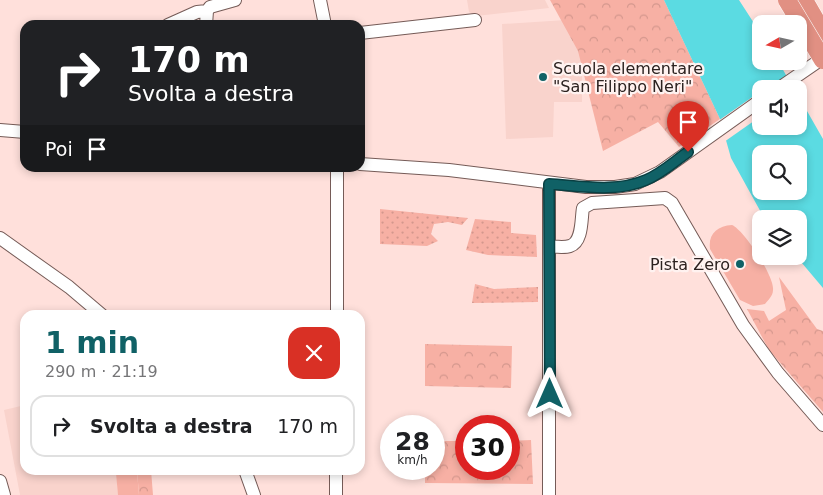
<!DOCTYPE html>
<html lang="it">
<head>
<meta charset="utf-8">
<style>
  :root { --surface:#fff; --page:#f6f6f6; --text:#202124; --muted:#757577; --line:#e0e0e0; --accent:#106166 }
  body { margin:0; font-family:"DejaVu Sans",sans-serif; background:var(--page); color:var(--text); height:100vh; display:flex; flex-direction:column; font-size:19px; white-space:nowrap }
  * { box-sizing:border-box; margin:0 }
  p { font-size:16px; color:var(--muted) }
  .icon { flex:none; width:28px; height:28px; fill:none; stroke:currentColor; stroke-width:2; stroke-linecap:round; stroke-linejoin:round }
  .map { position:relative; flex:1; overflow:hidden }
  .side { position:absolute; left:20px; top:310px; width:345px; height:165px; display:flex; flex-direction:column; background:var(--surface); border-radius:15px; box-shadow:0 2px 8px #0003 }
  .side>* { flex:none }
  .banner { position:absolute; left:20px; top:20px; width:345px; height:152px; border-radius:15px; box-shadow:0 2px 8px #0003; background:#202124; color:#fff; overflow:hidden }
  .needle { width:32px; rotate:261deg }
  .controls { position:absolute; left:752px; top:15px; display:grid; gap:10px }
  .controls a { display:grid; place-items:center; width:55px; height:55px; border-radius:10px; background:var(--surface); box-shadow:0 2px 8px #0003; font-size:25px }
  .speed { position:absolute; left:380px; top:415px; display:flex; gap:10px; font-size:25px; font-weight:700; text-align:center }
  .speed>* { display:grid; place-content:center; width:65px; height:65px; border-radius:50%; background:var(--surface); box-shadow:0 2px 8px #0003; line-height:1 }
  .speed small { font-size:12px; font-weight:400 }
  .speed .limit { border:8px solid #d22; background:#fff; color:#111 }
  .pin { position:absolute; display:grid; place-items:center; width:42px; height:42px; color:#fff; margin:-51px -21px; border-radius:50% 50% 50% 0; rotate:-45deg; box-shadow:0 0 5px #0007 }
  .pin .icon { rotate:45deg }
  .me { position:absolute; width:55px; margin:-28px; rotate:0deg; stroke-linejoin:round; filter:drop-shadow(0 0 4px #0008) }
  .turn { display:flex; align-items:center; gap:18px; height:105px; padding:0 25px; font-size:22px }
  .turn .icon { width:65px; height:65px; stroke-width:2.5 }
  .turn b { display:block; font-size:35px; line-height:42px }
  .then { display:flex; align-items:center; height:48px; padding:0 25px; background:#0003; gap:10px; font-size:19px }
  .round { display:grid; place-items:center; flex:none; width:52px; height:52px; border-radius:15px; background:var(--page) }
  .overview { display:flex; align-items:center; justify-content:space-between; height:85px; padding:0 25px }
  h1 { font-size:30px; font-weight:700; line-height:38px; color:var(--accent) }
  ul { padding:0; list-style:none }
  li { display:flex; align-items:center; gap:15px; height:62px; margin:0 10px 8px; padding:0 15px; border:2px solid var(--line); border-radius:15px }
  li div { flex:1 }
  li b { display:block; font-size:19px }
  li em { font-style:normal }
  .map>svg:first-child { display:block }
  .built { fill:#f9d3cc }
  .grass { fill:url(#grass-dots) }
  .park { fill:url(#park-crowns) }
  .pitch { fill:#f7b0a4 }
  .water { fill:#5bdbe2; fill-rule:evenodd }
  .pier { fill:#ffe0db }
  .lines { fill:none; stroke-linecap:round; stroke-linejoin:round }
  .minor-casing { stroke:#755b57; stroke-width:14 }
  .highway-casing { stroke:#fff; stroke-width:19 }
  .minor { stroke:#fff; stroke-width:12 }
  .highway { stroke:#e19083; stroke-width:18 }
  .highway-bridge-casing { stroke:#fff; stroke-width:19; stroke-linecap:butt }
  .highway-bridge { stroke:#e19083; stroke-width:18 }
  .route-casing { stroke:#0a3f42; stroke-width:12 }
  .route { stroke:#106166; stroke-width:9 }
  .poi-dot { fill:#106166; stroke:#fff2f0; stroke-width:2 }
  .labels { text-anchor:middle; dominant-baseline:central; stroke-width:4.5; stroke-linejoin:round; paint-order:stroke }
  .poi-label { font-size:16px; fill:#2c2220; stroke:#fff2f0; text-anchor:start }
</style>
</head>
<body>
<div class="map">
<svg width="823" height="495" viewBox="0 0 823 495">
  <defs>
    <pattern id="grass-dots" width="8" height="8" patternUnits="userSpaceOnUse" patternTransform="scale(1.25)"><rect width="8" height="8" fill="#f7b0a4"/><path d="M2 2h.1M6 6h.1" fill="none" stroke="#d4978d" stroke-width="1.8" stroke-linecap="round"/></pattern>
    <pattern id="park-crowns" width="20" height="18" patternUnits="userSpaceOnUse" patternTransform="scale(1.25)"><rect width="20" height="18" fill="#f7b0a4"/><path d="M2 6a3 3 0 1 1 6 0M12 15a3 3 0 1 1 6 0" fill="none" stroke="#d4978d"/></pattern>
  </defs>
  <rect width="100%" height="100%" fill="#ffe0db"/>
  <path class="built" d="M467,0H545L549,8L476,16L469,12Z
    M566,20L582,53V102H554L553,137L506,139L502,24Z
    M25,405V470L137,471L117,473L118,495H20L4,410Z"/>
  <path class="grass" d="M380,209L468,218L462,225L448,222L434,224L431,234L438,241L427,246L380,244Z
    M475,219L511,222V233L536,235L537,257L488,255L466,250Z
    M475,284L494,289L538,287V302L472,303Z"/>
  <path class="park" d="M550,0H664L720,119L679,147L658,122L603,151L578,51Z
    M779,277L817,329L823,331V412L769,350L747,309L764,311L769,321L786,310Z
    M425,344L512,346L511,388L425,386Z
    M531,440L533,484L425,483V469H434V441H466V469H509V441Z
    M137,470H151L153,495H139Z"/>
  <path class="pitch" d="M732,225C744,230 775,277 773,290C773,296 768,300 765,304L753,306L740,300L710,249C708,234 717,226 732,225Z
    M137,471L139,495H118L116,473Z"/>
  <path class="water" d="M664,0H739L761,34V61H778L794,89H761V126H799V97L823,139V288L796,256H799V219H765L763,216L731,158L720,119ZM761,154H799V191H761Z"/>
  <path class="pier" d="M761,91V116L724,142L718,121Z"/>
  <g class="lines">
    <defs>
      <path id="minor" d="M320,0L325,25
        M168,25L197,12L207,11
        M206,25L207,11L210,7L235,0
        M360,33L475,20
        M778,89L823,58
        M0,130L25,132
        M360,164L449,170L586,187H615L635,184L660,172L761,100
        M0,238L69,287L102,315
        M549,247C555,246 564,248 570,246C583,242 581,218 583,208L592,203L665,198L672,203L743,325L778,373L823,425
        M337,315V168
        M245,470L254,495
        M336,470V495
        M0,481L4,495
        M549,495V183"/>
      <path id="highway" d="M804,0L823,33"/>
    </defs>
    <use href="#minor" class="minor-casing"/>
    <use href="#highway" class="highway-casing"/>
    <use href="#minor" class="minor"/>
    <use href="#highway" class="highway"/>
    <defs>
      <path id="highway-bridge" d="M787,0L823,60"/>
    </defs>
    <use href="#highway-bridge" class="highway-bridge-casing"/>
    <use href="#highway-bridge" class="highway-bridge"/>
  </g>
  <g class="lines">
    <defs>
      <path id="route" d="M550,394L549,184C581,186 616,193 646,180C661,174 675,161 688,152"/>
    </defs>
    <use href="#route" class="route-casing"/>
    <use href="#route" class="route"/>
  </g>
  <g class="poi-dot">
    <circle cx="543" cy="77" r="5"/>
    <circle cx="740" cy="264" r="5"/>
  </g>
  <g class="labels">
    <g class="poi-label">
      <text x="553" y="68">Scuola elementare<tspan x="553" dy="18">"San Filippo Neri"</tspan></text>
      <text x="730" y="264" text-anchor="end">Pista Zero</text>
    </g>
  </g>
</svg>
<div class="controls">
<a><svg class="needle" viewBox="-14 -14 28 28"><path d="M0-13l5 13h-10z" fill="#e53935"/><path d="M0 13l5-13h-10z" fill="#757577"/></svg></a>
<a><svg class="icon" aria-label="sound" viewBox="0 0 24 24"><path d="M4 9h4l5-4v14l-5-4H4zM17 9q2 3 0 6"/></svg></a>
<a><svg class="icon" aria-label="search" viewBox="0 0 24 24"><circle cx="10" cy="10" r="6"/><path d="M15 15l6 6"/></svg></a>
<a><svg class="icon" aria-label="layers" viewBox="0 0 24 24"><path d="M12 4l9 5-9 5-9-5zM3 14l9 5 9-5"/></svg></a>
</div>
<div class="speed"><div>28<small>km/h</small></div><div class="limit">30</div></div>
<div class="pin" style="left:688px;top:152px;background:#d93025"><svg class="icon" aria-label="arrive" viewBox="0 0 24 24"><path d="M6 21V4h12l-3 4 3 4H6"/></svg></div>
<svg class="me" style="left:550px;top:394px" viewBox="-20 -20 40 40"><path d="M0-17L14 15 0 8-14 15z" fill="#106166" stroke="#fff" stroke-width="4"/></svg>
<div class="banner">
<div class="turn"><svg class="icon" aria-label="right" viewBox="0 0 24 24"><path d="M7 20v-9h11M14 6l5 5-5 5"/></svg><div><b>170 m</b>Svolta a destra</div></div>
<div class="then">Poi<svg class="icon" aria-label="arrive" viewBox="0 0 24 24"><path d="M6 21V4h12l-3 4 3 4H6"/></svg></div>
</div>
<section class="side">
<div class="overview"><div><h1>1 min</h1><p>290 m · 21:19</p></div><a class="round" style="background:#d93025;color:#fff"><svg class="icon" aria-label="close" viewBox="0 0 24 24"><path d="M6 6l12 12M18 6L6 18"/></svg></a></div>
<ul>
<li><svg class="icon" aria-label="right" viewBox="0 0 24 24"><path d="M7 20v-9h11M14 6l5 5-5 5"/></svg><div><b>Svolta a destra</b></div><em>170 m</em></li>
</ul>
</section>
</div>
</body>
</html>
